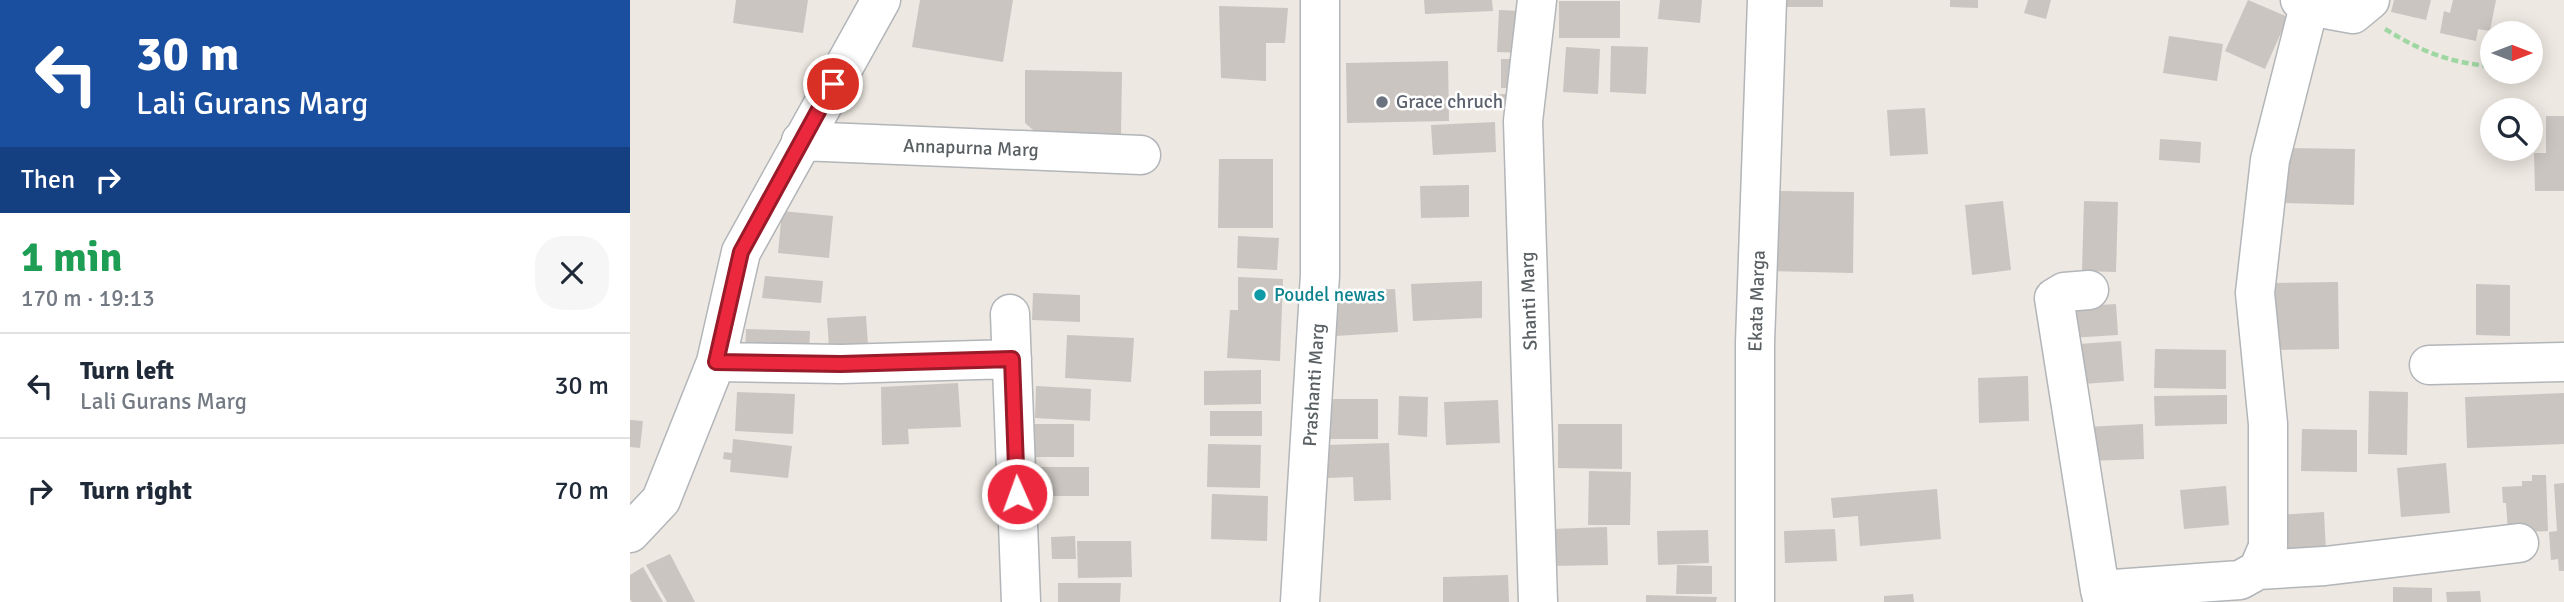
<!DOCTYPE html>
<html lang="en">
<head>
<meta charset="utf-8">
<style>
  :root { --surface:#fff; --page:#f6f6f7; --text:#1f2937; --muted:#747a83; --line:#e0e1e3 }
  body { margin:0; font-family:Signika,sans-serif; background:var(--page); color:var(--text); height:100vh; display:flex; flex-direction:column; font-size:26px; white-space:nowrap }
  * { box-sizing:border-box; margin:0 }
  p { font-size:23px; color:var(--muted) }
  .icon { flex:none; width:38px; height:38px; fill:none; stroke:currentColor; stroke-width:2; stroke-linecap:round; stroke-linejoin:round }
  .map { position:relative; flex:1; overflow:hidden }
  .details { display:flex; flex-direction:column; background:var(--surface); width:630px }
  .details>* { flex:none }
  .top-card { background:#1a4fa0; color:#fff; overflow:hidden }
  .needle { width:46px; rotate:90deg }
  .buttons { position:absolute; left:1850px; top:21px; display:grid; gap:14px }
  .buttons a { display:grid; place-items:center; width:63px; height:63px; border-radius:50%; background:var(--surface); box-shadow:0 4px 18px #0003; font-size:35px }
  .pin { position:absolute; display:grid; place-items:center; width:60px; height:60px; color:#fff; margin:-30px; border:4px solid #fff; border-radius:50%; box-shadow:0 2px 7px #0007 }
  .me { position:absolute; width:77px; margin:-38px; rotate:358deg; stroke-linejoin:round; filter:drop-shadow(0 0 5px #0008) }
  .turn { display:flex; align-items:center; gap:24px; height:147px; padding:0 21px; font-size:32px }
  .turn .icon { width:91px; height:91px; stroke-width:2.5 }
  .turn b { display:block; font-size:49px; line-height:60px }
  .then { display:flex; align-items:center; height:66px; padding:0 21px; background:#0003; gap:14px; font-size:26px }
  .round { display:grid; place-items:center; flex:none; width:74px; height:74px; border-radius:28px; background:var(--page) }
  .headline { display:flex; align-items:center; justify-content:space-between; height:119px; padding:0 21px }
  h1 { font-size:42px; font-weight:800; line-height:52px; color:#1e9e55 }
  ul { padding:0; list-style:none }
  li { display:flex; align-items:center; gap:21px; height:105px; padding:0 21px; border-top:2px solid var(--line) }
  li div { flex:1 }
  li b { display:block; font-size:26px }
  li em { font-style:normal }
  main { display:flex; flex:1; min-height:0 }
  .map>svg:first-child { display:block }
  .building { fill:#cac5c0 }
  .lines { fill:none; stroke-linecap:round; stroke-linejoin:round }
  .minor-casing { stroke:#b2b5b9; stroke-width:41 }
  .path { stroke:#9fd7a3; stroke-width:4.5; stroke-dasharray:7 3.5; stroke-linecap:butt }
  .minor { stroke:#fff; stroke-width:38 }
  .route-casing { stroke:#991a28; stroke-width:18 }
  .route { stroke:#eb283e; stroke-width:12 }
  .worship-dot { fill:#6b7280; stroke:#fff; stroke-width:2.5 }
  .culture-dot { fill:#0f9aa8; stroke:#fff; stroke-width:2.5 }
  .labels { text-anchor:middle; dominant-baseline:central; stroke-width:5; stroke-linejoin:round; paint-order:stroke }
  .worship-label { font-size:19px; fill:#5b616d; stroke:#fff; text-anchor:start }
  .street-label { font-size:19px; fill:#595f62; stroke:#fff }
  .culture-label { font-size:19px; fill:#0d838f; stroke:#fff; text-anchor:start }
</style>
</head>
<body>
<main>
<section class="details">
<div class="top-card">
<div class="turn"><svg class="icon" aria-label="left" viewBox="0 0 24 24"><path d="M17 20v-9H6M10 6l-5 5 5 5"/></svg><div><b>30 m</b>Lali Gurans Marg</div></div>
<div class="then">Then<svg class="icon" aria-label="right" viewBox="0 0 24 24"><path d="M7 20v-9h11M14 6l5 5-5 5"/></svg></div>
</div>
<div class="headline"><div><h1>1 min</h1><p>170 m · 19:13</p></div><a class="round"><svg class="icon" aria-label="close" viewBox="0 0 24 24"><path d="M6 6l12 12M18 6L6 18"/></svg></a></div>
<ul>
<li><svg class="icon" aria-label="left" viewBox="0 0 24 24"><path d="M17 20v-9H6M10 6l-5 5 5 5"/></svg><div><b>Turn left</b><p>Lali Gurans Marg</p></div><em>30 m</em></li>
<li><svg class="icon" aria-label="right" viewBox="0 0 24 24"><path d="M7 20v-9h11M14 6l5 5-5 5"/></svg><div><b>Turn right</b></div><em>70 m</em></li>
</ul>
</section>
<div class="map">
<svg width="1934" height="602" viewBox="0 0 1934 602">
  <rect width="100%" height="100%" fill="#ede8e1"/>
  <path class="building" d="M106,0H178L173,33L103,23Z
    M290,0H383L373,62L282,47Z
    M794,0H862L863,11L795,14Z
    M1030,0H1072L1070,23L1028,19Z
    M1140,0H1193V7H1140Z
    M1320,0H1348V8L1320,7Z
    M1398,0H1421L1416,19L1394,13Z
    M1618,0L1658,17L1635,69L1595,51Z
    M1764,0H1801L1796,20L1761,12Z
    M1823,0H1866L1860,31L1848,29L1846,41L1810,33L1814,11L1820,13Z
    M929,1H990V38H929Z
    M589,6L658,8L655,43H636V81L591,78Z
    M869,10L893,11L892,53L867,52Z
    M1539,36L1593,44L1587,81L1533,73Z
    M981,46L1018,47L1016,94L980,92Z
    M936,47L970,49L968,94L933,92Z
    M871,59H891L890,88H871Z
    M818,61L819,121L717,123L716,63Z
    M395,70L492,72L491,136H410L395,123Z
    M889,93L890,107L859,109L858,95Z
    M1295,108L1298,154L1260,156L1257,110Z
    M1916,116H1934V191H1905L1904,153H1916Z
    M865,122L866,152L803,155L801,125Z
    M1530,139L1571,142L1570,163L1529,160Z
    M1655,148L1725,149L1724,205L1654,203Z
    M589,159H643V228H588Z
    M839,185V217L791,218L790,186Z
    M1143,191L1224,192L1223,273L1142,271Z
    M1373,201L1381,270L1342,275L1335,205Z
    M1454,201L1488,202L1486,272L1452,271Z
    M152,211L203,216L199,258L148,253Z
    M608,236L649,238L647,270L607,268Z
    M135,276L193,281L191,303L132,298Z
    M608,277L653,279L650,361L597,358L600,310H608Z
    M852,281V318L783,321L781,284Z
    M1708,282L1709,349L1642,350L1641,283Z
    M1846,284L1880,285V336L1846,335Z
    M765,289L768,332L706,336L704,292Z
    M403,293L450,295V322L402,320Z
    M1486,304L1488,335L1440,338L1439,307Z
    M236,316L239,359L200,361L197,318Z
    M116,329L180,331L179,358L115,357Z
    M437,335L504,338L501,382L435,378Z
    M1491,341L1494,381L1453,384L1449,344Z
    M1525,349L1596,350V389L1524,388Z
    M631,370V404L574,405V371Z
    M1398,376L1399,421L1349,423L1348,378Z
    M328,383L331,427L278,429L279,444L252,445L251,387Z
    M406,386L461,389L460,421L405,418Z
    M1739,391L1778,392L1777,455L1738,454Z
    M107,392L165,394L163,434L105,431Z
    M1934,393V444L1837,448L1835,397Z
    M1597,395V424L1525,426L1524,396Z
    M769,396L798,397L797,437L768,435Z
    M694,399H748V439H694Z
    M868,400L870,443L816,445L814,402Z
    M580,411H632V436H580Z
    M0,420L13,421L10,448L0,447Z
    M393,424H444V457H393Z
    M928,424H992V469L928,468Z
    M1513,424L1514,459L1457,461L1456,427Z
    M1672,429L1727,430V472L1671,471Z
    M103,439L162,446L158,478L100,472L101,460L93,459L94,452L102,453Z
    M759,443L761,500L724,501L723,477L698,478L697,445Z
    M578,444L631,445L630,488L577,487Z
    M1816,463L1820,513L1771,517L1767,468Z
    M407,467H459V496H407Z
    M959,471L1001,472L1000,525H958Z
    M1902,475H1916L1918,531L1878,533L1876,503H1873L1872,487L1892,486V481H1902Z
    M1934,483V571H1929L1928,559L1921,560L1919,532L1927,531L1924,484Z
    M1596,486L1599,525L1554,529L1550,490Z
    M1307,489L1311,539L1230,546L1228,516L1203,518L1201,498Z
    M582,494L638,496L637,541L581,539Z
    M1694,512L1696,552L1648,555L1646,515Z
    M977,527L978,565L920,566V529Z
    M1205,529L1207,561L1155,563L1154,531Z
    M1078,530L1079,563L1028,565L1027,531Z
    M445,536L446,559H422L421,537Z
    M447,541H501L502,577L448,578Z
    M40,554L65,602H37L16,565Z
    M1047,565L1082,566V594H1046Z
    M13,567L33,602H2L0,599V575Z
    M878,575L879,602H813V577Z
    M428,583H491L490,602H428Z
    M1763,587L1802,588V602H1763Z
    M1850,591L1851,602H1817L1816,592Z
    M1283,594L1284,602H1254V596Z
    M1016,595L1087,597L1086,602H1016Z"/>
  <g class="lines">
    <defs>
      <path id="minor" d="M907,0L893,121L908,602
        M1670,0L1679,6L1723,14L1740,0
        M171,141L511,155
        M1459,290L1434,292L1424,298L1470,590
        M380,314L391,602
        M86,362L211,364L382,359
        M1799,365L1934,362
        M0,533L31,500L86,362L111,252L251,0
        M1628,570L1695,566L1889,543
        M670,602L690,275V0
        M1125,602V343L1137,0
        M1473,602L1470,590L1610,580L1628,570L1638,547V424L1625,293L1640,160L1679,6"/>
    </defs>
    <use href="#minor" class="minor-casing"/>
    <path class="path" d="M1755,29C1791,51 1817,62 1859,66"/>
    <use href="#minor" class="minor"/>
  </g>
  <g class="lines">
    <defs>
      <path id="route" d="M203,84L111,252L86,362L211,364L382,359L387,494"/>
    </defs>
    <use href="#route" class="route-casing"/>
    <use href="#route" class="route"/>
  </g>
  <circle class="worship-dot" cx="752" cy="102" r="7"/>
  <circle class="culture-dot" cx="630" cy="295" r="7"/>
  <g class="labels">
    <g class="worship-label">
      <text x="766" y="102">Grace chruch</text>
    </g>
    <g class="street-label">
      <text transform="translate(341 148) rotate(2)">Annapurna Marg</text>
      <text transform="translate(899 301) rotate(-92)">Shanti Marg</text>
      <text transform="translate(1127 301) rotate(-88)">Ekata Marga</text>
      <text transform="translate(684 385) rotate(-86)">Prashanti Marg</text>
    </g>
    <g class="culture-label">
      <text x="644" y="295">Poudel newas</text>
    </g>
  </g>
</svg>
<div class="buttons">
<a><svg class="needle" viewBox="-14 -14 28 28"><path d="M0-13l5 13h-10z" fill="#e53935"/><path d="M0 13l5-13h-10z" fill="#747a83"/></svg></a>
<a><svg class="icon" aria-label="search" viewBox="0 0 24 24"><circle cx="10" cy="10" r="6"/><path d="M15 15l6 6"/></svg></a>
</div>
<div class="pin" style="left:203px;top:84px;background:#d93025"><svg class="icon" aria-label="arrive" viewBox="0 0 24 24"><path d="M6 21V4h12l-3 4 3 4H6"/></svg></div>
<svg class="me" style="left:387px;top:494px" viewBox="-20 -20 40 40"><circle r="17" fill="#eb283e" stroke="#fff" stroke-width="3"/><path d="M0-11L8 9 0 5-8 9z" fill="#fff"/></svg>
</div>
</main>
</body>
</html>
